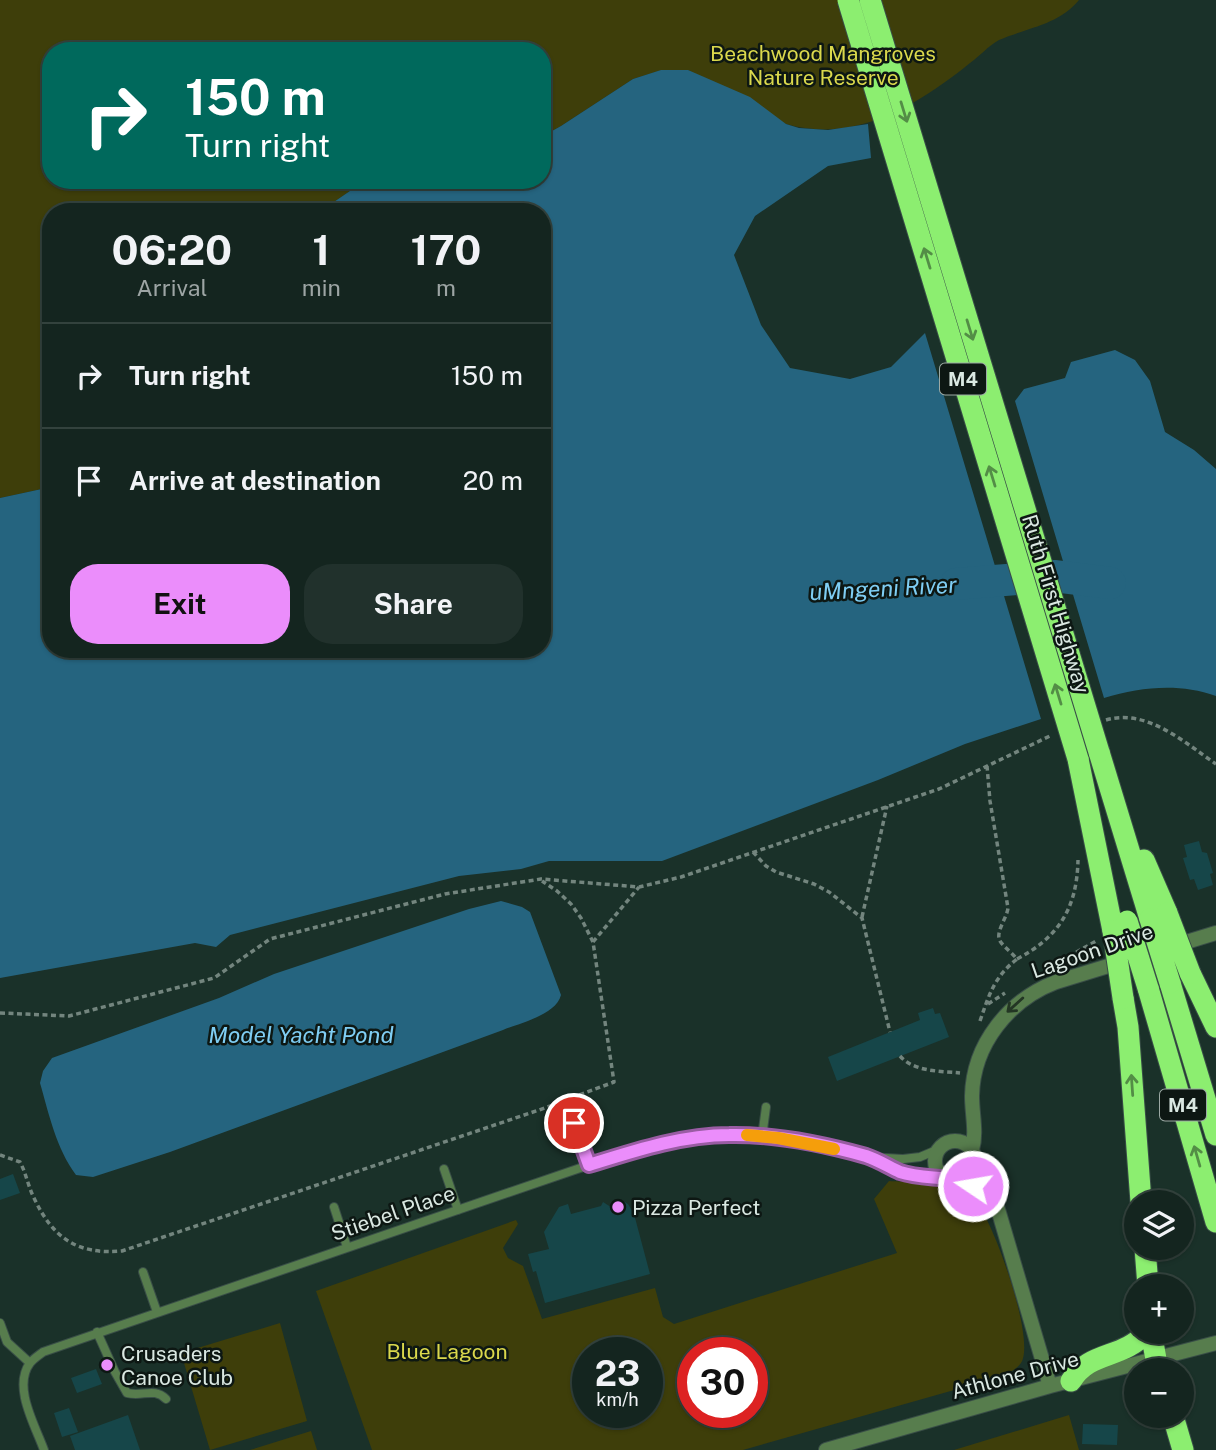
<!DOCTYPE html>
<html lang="en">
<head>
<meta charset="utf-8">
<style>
  :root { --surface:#14251f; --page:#21312c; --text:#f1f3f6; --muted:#9da5a4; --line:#33423d; --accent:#eb8dfb }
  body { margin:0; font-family:"Public Sans",sans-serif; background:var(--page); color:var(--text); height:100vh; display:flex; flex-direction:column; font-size:26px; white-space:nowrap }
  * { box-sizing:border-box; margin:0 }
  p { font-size:23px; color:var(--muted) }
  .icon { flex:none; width:38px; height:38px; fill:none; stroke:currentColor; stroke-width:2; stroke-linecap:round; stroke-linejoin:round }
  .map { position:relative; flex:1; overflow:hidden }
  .sheet { position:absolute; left:42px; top:203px; width:509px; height:455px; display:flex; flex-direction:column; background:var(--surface); border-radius:28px; box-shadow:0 2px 5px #0004,0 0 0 2px var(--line) }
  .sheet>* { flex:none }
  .guide { position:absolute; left:42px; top:42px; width:509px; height:147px; border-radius:28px; box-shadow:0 2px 5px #0004,0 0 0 2px var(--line); background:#00695c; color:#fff; overflow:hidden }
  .controls { position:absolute; left:1124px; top:1190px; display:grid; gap:14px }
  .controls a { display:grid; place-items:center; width:70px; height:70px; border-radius:50%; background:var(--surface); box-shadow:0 2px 5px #0004,0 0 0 2px var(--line); font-size:35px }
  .speed { position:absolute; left:572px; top:1337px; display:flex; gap:14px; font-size:35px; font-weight:700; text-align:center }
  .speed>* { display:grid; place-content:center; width:91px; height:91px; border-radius:50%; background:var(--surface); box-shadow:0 2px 5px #0004,0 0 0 2px var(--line); line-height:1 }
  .speed small { font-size:18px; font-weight:400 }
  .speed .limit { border:10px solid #d22; background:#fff; color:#111 }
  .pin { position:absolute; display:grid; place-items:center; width:60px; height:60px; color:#fff; margin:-30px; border:4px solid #fff; border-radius:50%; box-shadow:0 2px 7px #0007 }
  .me { position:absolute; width:77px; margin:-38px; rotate:282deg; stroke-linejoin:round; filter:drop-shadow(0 0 5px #0008) }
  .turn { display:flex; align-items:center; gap:24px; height:147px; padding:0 28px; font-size:32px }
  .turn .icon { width:91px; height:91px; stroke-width:2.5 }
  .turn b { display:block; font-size:49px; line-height:60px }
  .eta { display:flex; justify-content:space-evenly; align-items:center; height:119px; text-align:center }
  .eta b { font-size:42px; font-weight:700; line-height:49px }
  .button { display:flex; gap:14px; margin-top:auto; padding:14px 28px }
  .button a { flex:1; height:80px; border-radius:28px; background:var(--accent); color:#111; font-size:28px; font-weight:700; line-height:80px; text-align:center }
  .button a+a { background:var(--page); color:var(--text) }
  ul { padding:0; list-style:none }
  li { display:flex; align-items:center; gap:21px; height:105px; padding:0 28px; border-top:2px solid var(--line) }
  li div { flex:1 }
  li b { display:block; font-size:26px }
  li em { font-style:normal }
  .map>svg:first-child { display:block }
  .green { fill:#3e3e0a; fill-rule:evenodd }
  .water { fill:#25647f }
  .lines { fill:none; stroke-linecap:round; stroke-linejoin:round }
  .river { stroke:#25647f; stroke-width:32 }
  .building { fill:#164649 }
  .service-casing { stroke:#394e47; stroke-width:10 }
  .minor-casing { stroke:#394e47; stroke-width:16 }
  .motorway-casing { stroke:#394e47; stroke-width:23 }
  .path { stroke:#73857e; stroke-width:3.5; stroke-dasharray:5 3.5; stroke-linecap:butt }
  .service { stroke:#577d4d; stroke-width:8 }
  .minor { stroke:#577d4d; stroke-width:14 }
  .motorway { stroke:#8cee70; stroke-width:21 }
  .motorway-bridge-casing { stroke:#394e47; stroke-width:23; stroke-linecap:butt }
  .motorway-bridge { stroke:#8cee70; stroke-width:21 }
  .oneway { stroke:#538d46 }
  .oneway2 { stroke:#233624 }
  .route-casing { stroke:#995ca3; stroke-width:18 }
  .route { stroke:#eb8dfb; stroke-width:12 }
  .slow { stroke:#f59e0b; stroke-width:12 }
  .poi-dot { fill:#eb8dfb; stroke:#0d1713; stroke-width:2.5 }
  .labels { text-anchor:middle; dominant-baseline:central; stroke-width:5; stroke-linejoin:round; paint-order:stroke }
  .shield { fill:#0d1713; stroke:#9ca9a4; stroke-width:2 }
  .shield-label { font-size:19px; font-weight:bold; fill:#dae8e2 }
  .park-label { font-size:21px; fill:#dad84c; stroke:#0d1713 }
  .street-label { font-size:21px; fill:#dae8e2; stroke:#0d1713 }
  .poi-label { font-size:21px; fill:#dae8e2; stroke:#0d1713; text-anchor:start }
  .water-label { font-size:23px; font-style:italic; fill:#7fcef4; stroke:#0d1713 }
</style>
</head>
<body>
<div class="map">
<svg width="1216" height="1450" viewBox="0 0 1216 1450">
  <rect width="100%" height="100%" fill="#1a3129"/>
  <path class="green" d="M0,0H1079C1059,25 1026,28 999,40C988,46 980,56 970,63C918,105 855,144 786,124L688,70H662L633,79L561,126L543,136L542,51H51V180H366L328,206L324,212H51V487L0,498Z
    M889,1181C903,1182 948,1182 958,1189C965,1193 973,1199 979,1206C995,1227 1036,1341 1021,1363C1015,1372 1002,1375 993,1379L743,1450H372L316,1291L516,1220L518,1224L503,1248L508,1258L523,1266L542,1319L655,1288L663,1317L674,1324L897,1253L874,1199ZM588,1353H648V1412H588ZM693,1353H752V1412H693Z
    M280,1323L307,1421L210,1450L181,1353Z
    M1069,1415L1079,1450H954Z
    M311,1431L317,1450H250Z"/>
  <path class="water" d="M661,70H688L750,97L786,124L799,128L828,130L868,124L871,158L828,166L755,216L734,255L761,325L790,368L850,379L891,367L925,333L1041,719L965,744L878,780L662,861H549L521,869L459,876L230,935L216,947L195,943L0,978V498L51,487V649H542V212H324L328,206L366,180H542L543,136L561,126L633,79Z
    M1115,350L1135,360L1150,381L1165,432L1194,450L1216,469V696C1179,683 1141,687 1104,698L1015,401L1024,389L1065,378L1071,362Z
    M501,901L522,907L530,912L561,995C556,1015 520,1023 503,1030L170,1152L93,1177L76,1175C56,1148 49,1114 40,1083L43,1071L52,1058L219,998L274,974L469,909Z"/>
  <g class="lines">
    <path class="river" d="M956,584L1054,576L1110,583"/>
  </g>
  <path class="building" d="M1199,841L1202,852L1207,853L1213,873L1210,874L1213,885L1198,890L1194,879L1190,880L1183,858L1187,857L1184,845Z
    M933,1008L935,1014L940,1013L949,1037L837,1081L828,1057L920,1020L918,1013Z
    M13,1174L20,1193L0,1200V1179Z
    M620,1199L628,1204L634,1214L650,1274L545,1303L536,1271L533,1272L528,1254L549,1249L544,1232L559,1207L568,1204L571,1214L601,1206L603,1202L614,1209Z
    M96,1369L102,1384L77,1393L71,1378Z
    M69,1408L78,1432L62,1437L54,1413Z
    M128,1415L140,1450H75L70,1436Z
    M1083,1424L1118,1425L1117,1445L1082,1444Z"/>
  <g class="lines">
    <defs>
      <path id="service" d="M574,1123L589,1165
        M762,1137L766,1107
        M873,1159L911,1175L946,1180
        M444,1169L458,1210
        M334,1207L347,1247
        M143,1272L157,1312
        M0,1323L7,1342L30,1363
        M97,1332L115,1372L127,1393C143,1397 154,1387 166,1399
        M44,1450C36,1427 12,1387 30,1363C33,1359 39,1355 43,1352L589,1165L648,1147L729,1135L778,1138L868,1157L903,1159L920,1157L939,1149"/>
      <path id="minor" d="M935 1161a20 20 0 1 1 40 0a20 20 0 1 1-40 0Z
        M972,1150C977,1132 972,1115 972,1096C973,1044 1009,1000 1056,982L1216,933
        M974,1156L992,1189L1050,1386
        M962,1180L978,1189L997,1206
        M826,1450L1050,1386L1216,1343"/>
      <path id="motorway" d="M1099,752L1150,919
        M1078,759L1113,931
        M1144,860L1167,913
        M1190,973L1216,1027
        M1170,983L1216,1135
        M1148,988L1216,1222
        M1123,998L1128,1027L1141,1202
        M1145,1248L1148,1286
        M1151,1332L1158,1370
        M1071,1381C1090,1350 1122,1360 1147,1332
        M1173,1416L1183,1450"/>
    </defs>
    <use href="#service" class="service-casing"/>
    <use href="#minor" class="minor-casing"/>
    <use href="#motorway" class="motorway-casing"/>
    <path class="path" d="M1106,720C1147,708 1185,743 1216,764
      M753,852L766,866L776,872L814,884L829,892L862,918L890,1032
      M862,917L887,806
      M593,942L639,887
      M1017,959C1059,937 1077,908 1078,860
      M1054,965L1096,941
      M988,1004L1005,993
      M0,1013L69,1016L214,978L270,939L445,894L541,879L639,887L681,877L939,789L1052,735
      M980,1021C989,995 994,977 1017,959C1012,953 1004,947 1000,941C995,932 1007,918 1008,908L990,801L987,766
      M900,1056C914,1072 940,1071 960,1073
      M0,1155L20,1162C26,1173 28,1186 34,1198C53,1238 77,1255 122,1251L539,1110L614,1082L593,942L581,918L571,904L557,891L542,881"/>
    <use href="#service" class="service"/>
    <use href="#minor" class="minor"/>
    <use href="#motorway" class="motorway"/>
    <defs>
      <path id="motorway-bridge" d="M848,0L1078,759
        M870,0L1099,752
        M1167,913L1190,973
        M1150,919L1170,983
        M1127,921L1148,988
        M1113,931L1123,998"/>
    </defs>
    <use href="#motorway-bridge" class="motorway-bridge-casing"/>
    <use href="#motorway-bridge" class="motorway-bridge"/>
  </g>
  <defs><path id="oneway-shaft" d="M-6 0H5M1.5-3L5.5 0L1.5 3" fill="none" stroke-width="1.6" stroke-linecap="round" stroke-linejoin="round" transform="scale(1.75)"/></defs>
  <g class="oneway">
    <use href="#oneway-shaft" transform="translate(904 112) rotate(73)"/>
    <use href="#oneway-shaft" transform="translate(927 258) rotate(-107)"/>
    <use href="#oneway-shaft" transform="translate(970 330) rotate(73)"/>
    <use href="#oneway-shaft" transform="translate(992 476) rotate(-107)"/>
    <use href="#oneway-shaft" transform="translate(1058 694) rotate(-107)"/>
    <use href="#oneway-shaft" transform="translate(1132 1085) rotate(-94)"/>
    <use href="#oneway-shaft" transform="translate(1197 1156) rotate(-106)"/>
  </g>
  <use class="oneway2" href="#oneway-shaft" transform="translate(1015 1005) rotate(138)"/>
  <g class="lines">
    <defs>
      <path id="route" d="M574,1123L589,1165C634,1151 682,1135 729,1135C774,1134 823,1144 866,1156C878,1160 889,1167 900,1172C924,1180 951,1175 973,1186"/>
    </defs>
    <use href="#route" class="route-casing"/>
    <use href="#route" class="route"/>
    <path class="slow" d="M747,1135L778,1138L834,1149"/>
  </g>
  <g class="poi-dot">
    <circle cx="618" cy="1207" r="7"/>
    <circle cx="107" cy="1365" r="7"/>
  </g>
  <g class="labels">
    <g class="shield">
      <rect x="940" y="363.5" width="46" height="31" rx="5"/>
      <rect x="1160" y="1089.5" width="46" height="31" rx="5"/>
    </g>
    <g class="shield-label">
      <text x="963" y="379">M4</text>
      <text x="1183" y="1105">M4</text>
    </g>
    <g class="park-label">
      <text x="823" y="53">Beachwood Mangroves<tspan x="823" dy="24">Nature Reserve</tspan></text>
      <text x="447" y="1351">Blue Lagoon</text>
    </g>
    <g class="street-label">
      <text transform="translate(1056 604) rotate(73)">Ruth First Highway</text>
      <text transform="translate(1092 951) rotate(-19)">Lagoon Drive</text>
      <text transform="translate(393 1213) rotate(-19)">Stiebel Place</text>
      <text transform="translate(1015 1375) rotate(-15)">Athlone Drive</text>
    </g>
    <g class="poi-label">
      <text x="632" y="1207">Pizza Perfect</text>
      <text x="121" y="1353">Crusaders<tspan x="121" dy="24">Canoe Club</tspan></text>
    </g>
    <g class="water-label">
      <text transform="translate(883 588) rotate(-3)">uMngeni River</text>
      <text x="301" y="1034">Model Yacht Pond</text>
    </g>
  </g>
</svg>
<div class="controls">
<a><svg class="icon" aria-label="layers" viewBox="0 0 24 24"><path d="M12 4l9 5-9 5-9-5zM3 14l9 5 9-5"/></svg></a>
<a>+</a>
<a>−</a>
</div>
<div class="speed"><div>23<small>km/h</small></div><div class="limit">30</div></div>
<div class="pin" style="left:574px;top:1123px;background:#d93025"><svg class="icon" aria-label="arrive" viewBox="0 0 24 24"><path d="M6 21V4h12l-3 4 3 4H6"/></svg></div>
<svg class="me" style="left:973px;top:1186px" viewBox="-20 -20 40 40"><circle r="17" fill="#eb8dfb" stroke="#fff" stroke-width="3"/><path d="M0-11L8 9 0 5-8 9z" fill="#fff"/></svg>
<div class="guide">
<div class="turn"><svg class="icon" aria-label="right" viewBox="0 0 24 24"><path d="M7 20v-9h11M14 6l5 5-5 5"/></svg><div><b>150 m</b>Turn right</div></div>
</div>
<section class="sheet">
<div class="eta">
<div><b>06:20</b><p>Arrival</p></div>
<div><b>1</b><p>min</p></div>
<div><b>170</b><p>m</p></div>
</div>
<ul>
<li><svg class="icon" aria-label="right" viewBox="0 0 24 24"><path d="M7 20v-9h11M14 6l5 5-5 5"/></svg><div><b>Turn right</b></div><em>150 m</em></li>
<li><svg class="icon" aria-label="arrive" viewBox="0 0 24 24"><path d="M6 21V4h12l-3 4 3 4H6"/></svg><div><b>Arrive at destination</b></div><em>20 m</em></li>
</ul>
<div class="button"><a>Exit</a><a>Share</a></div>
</section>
</div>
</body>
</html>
